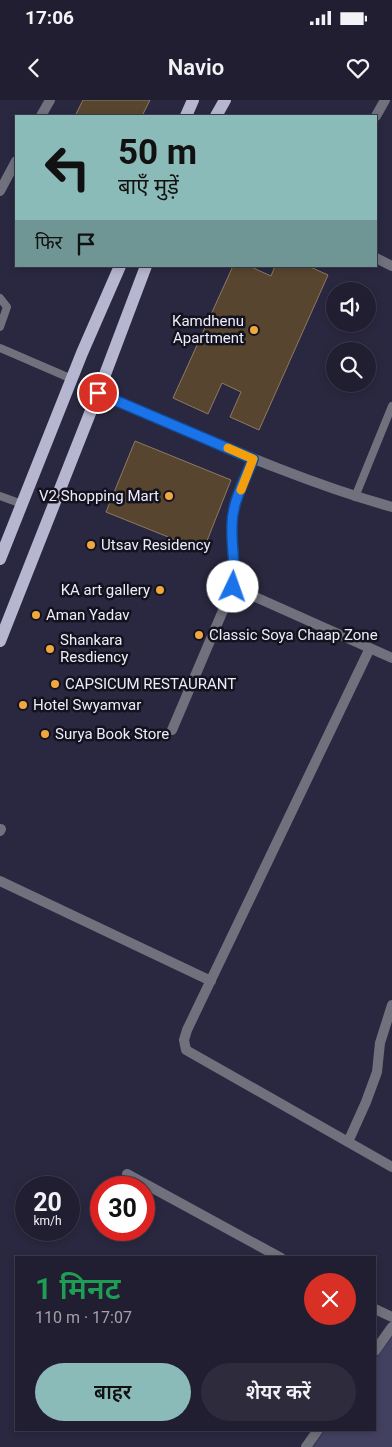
<!DOCTYPE html>
<html lang="hi">
<head>
<meta charset="utf-8">
<style>
  :root { --surface:#201e30; --page:#2d2b3c; --text:#f1f3f6; --muted:#a2a2ab; --line:#3d3c4c; --accent:#8bbbb9 }
  body { margin:0; font-family:Roboto,"Noto Sans Devanagari",sans-serif; background:var(--page); color:var(--text); height:100vh; display:flex; flex-direction:column; font-size:19px; white-space:nowrap }
  * { box-sizing:border-box; margin:0 }
  p { font-size:16px; color:var(--muted) }
  .icon { flex:none; width:28px; height:28px; fill:none; stroke:currentColor; stroke-width:2; stroke-linecap:round; stroke-linejoin:round }
  .map { position:relative; flex:1; overflow:hidden }
  .sheet { position:absolute; left:15px; top:1156px; width:361px; height:175px; display:flex; flex-direction:column; background:var(--surface); border-radius:0px; box-shadow:0 2px 8px #0003,0 0 0 1px var(--line) }
  .sheet>* { flex:none }
  .hud { position:absolute; left:15px; top:15px; width:362px; height:152px; border-radius:0px; box-shadow:0 2px 8px #0003,0 0 0 1px var(--line); background:#8bbbb9; color:#111; overflow:hidden }
  .tools { position:absolute; left:326px; top:182px; display:grid; gap:10px }
  .tools a { display:grid; place-items:center; width:50px; height:50px; border-radius:50%; background:var(--surface); box-shadow:0 2px 8px #0003,0 0 0 1px var(--line); font-size:25px }
  .speed { position:absolute; left:15px; top:1076px; display:flex; gap:10px; font-size:25px; font-weight:700; text-align:center }
  .speed>* { display:grid; place-content:center; width:65px; height:65px; border-radius:50%; background:var(--surface); box-shadow:0 2px 8px #0003,0 0 0 1px var(--line); line-height:1 }
  .speed small { font-size:12px; font-weight:400 }
  .speed .limit { border:8px solid #d22; background:#fff; color:#111 }
  .pin { position:absolute; display:grid; place-items:center; width:42px; height:42px; color:#fff; margin:-21px; border:2px solid #fff; border-radius:50%; box-shadow:0 1px 5px #0007 }
  .me { position:absolute; width:55px; margin:-28px; rotate:3deg; stroke-linejoin:round; filter:drop-shadow(0 0 4px #0008) }
  .turn { display:flex; align-items:center; gap:18px; height:105px; padding:0 20px; font-size:22px }
  .turn .icon { width:65px; height:65px; stroke-width:2.5 }
  .turn b { display:block; font-size:35px; line-height:42px }
  .then { display:flex; align-items:center; height:48px; padding:0 20px; background:#0003; gap:10px; font-size:19px }
  .round { display:grid; place-items:center; flex:none; width:52px; height:52px; border-radius:26px; background:var(--page) }
  .summary { display:flex; align-items:center; justify-content:space-between; height:85px; padding:0 20px }
  h1 { font-size:30px; font-weight:600; line-height:38px; color:#1e9e55 }
  .button { display:flex; gap:10px; margin-top:auto; padding:10px 20px }
  .button a { flex:1; height:58px; border-radius:30px; background:var(--accent); color:#111; font-size:20px; font-weight:600; line-height:58px; text-align:center }
  .button a+a { background:var(--page); color:var(--text) }
  .status { display:flex; justify-content:space-between; align-items:center; height:35px; padding:0 25px; background:var(--surface); direction:ltr }
  .status svg { height:14px; fill:currentColor }
  header { display:flex; justify-content:space-between; align-items:center; height:65px; padding:0 20px; background:var(--surface); font-size:22px; font-weight:600 }
  .map>svg:first-child { display:block }
  .green { fill:#434160 }
  .building { fill:#57452f; stroke:#8d7a61 }
  .lines { fill:none; stroke-linecap:round; stroke-linejoin:round }
  .service { stroke:#71717d; stroke-width:8 }
  .minor { stroke:#71717d; stroke-width:10 }
  .primary { stroke:#b7b6d0; stroke-width:12 }
  .route-casing { stroke:#114b97; stroke-width:12 }
  .route { stroke:#1a73e8; stroke-width:9 }
  .slow { stroke:#f59e0b; stroke-width:9 }
  .poi-dot { fill:#efa73e; stroke:#13121d; stroke-width:2 }
  .labels { text-anchor:middle; dominant-baseline:central; stroke-width:5; stroke-linejoin:round; paint-order:stroke }
  .poi-label { font-size:15px; fill:#edecfc; stroke:#13121d; text-anchor:start }
</style>
</head>
<body>
<div class="status"><b>17:06</b><svg viewBox="0 0 49 12"><path d="M0 12V9h3v3zM5 12V6h3v6zM10 12V3h3v9zM15 12V0h3v12zM26 1h20v11H26zM47 4h2v5h-2z"/></svg></div>
<header><svg class="icon" aria-label="back" viewBox="0 0 24 24"><path d="M15 5l-7 7 7 7"/></svg>Navio<svg class="icon" aria-label="heart" viewBox="0 0 24 24"><path d="M12 20l-8-8c-3-5 5-10 8-4 3-6 11-1 8 4z"/></svg></header>
<div class="map">
<svg width="392" height="1347" viewBox="0 0 392 1347">
  <rect width="100%" height="100%" fill="#2a2840"/>
  <path class="green" d="M392,1237V1347H313L325,1330H375V1260Z"/>
  <path class="building" d="M83,0H150L142,16H75Z
    M233,166H249L271,176L275,166H308L328,175L259,330L230,317L241,292L222,283L208,314L173,298Z
    M135,341L231,380L203,451L106,412Z"/>
  <g class="lines">
    <path class="service" d="M0,198L7,207L0,227
      M0,248L72,279
      M0,396L22,404
      M355,397L392,306"/>
    <path class="minor" d="M41,16L50,0
      M376,16L385,0
      M0,91L16,61
      M376,158L392,166
      M98,293C195,333 291,379 392,407
      M233,487L392,558
      M370,548L187,930L184,940L186,950L392,1067
      M172,630L233,487C236,466 231,446 232,425C232,402 245,380 253,359
      M0,731L1,729
      M0,781L211,881
      M348,1042L366,1002L377,972L380,943L392,905
      M127,1074L281,1158
      M375,1209L392,1217
      M375,1251L392,1227
      M306,1347L318,1330"/>
    <path class="primary" d="M186,16L193,0
      M216,16L225,0
      M0,459L82,253L120,166
      M0,541L98,293L146,166"/>
  </g>
  <g class="lines">
    <defs>
      <path id="route" d="M98,293L253,359C245,380 232,402 232,425C231,446 236,466 233,487"/>
    </defs>
    <use href="#route" class="route-casing"/>
    <use href="#route" class="route"/>
    <path class="slow" d="M228,348L253,359L241,390"/>
  </g>
  <g class="poi-dot">
    <circle cx="254" cy="230" r="5"/>
    <circle cx="169" cy="396" r="5"/>
    <circle cx="91" cy="445" r="5"/>
    <circle cx="160" cy="490" r="5"/>
    <circle cx="36" cy="515" r="5"/>
    <circle cx="199" cy="535" r="5"/>
    <circle cx="50" cy="549" r="5"/>
    <circle cx="55" cy="584" r="5"/>
    <circle cx="23" cy="605" r="5"/>
    <circle cx="45" cy="634" r="5"/>
  </g>
  <g class="labels">
    <g class="poi-label">
      <text x="244" y="221" text-anchor="end">Kamdhenu<tspan x="244" dy="17">Apartment</tspan></text>
      <text x="159" y="396" text-anchor="end">V2 Shopping Mart</text>
      <text x="101" y="445">Utsav Residency</text>
      <text x="150" y="490" text-anchor="end">KA art gallery</text>
      <text x="46" y="515">Aman Yadav</text>
      <text x="209" y="535">Classic Soya Chaap Zone</text>
      <text x="60" y="540">Shankara<tspan x="60" dy="17">Resdiency</tspan></text>
      <text x="65" y="584">CAPSICUM RESTAURANT</text>
      <text x="33" y="605">Hotel Swyamvar</text>
      <text x="55" y="634">Surya Book Store</text>
    </g>
  </g>
</svg>
<div class="tools">
<a><svg class="icon" aria-label="sound" viewBox="0 0 24 24"><path d="M4 9h4l5-4v14l-5-4H4zM17 9q2 3 0 6"/></svg></a>
<a><svg class="icon" aria-label="search" viewBox="0 0 24 24"><circle cx="10" cy="10" r="6"/><path d="M15 15l6 6"/></svg></a>
</div>
<div class="speed"><div>20<small>km/h</small></div><div class="limit">30</div></div>
<div class="pin" style="left:98px;top:293px;background:#d93025"><svg class="icon" aria-label="arrive" viewBox="0 0 24 24"><path d="M6 21V4h12l-3 4 3 4H6"/></svg></div>
<svg class="me" style="left:233px;top:487px" viewBox="-20 -20 40 40"><circle r="19" fill="#fff"/><path d="M0-13L10 11 0 6-10 11z" fill="#1a73e8"/></svg>
<div class="hud">
<div class="turn"><svg class="icon" aria-label="left" viewBox="0 0 24 24"><path d="M17 20v-9H6M10 6l-5 5 5 5"/></svg><div><b>50 m</b>बाएँ मुड़ें</div></div>
<div class="then">फिर<svg class="icon" aria-label="arrive" viewBox="0 0 24 24"><path d="M6 21V4h12l-3 4 3 4H6"/></svg></div>
</div>
<section class="sheet">
<div class="summary"><div><h1>1 मिनट</h1><p>110 m · 17:07</p></div><a class="round" style="background:#d93025;color:#fff"><svg class="icon" aria-label="close" viewBox="0 0 24 24"><path d="M6 6l12 12M18 6L6 18"/></svg></a></div>
<div class="button"><a>बाहर</a><a>शेयर करें</a></div>
</section>
</div>
</body>
</html>
